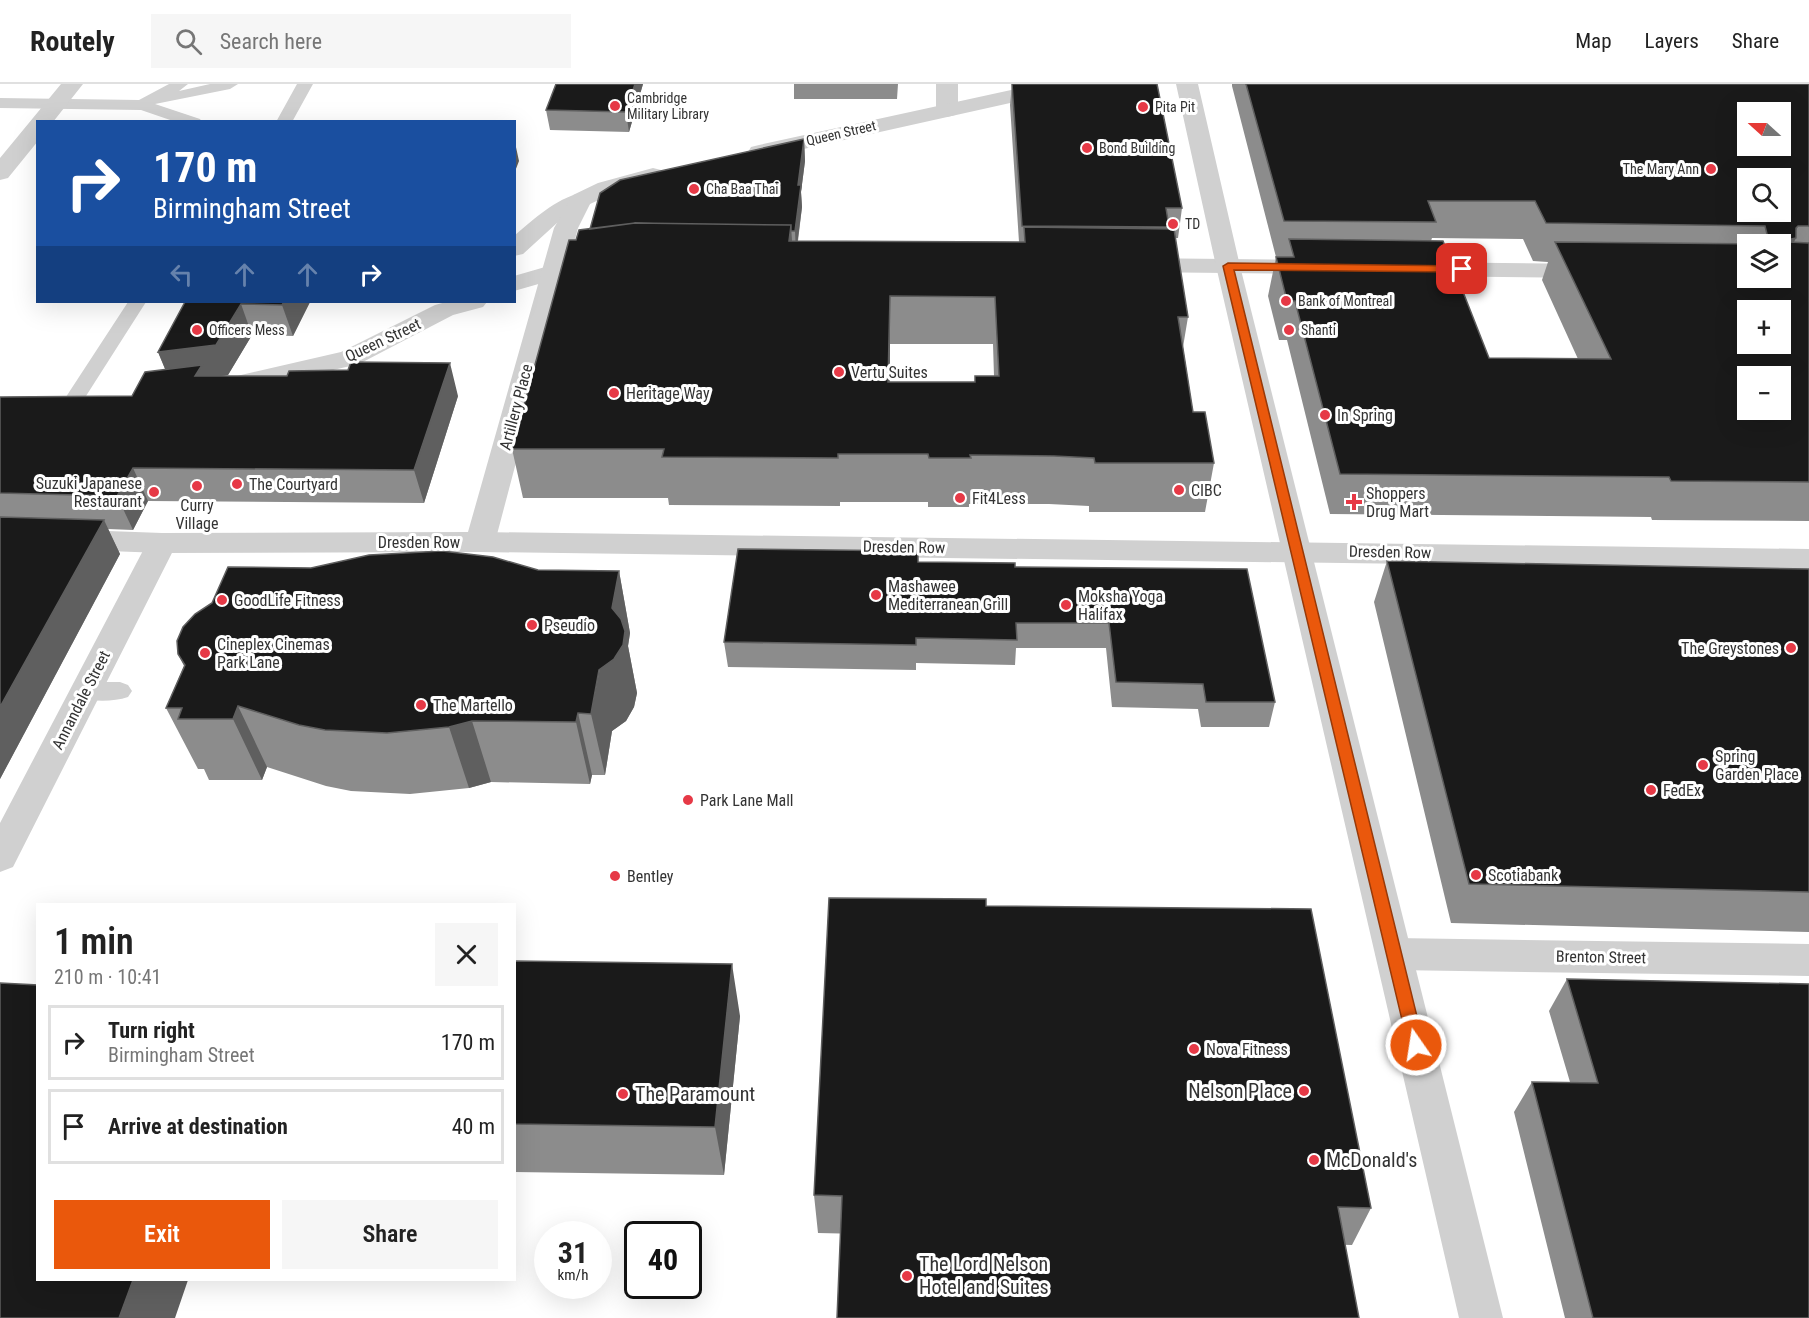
<!DOCTYPE html>
<html lang="en">
<head>
<meta charset="utf-8">
<style>
  :root { --surface:#fff; --page:#f6f6f6; --text:#222; --muted:#767676; --line:#e0e0e0; --accent:#ea580c }
  body { margin:0; font-family:"Roboto Condensed",sans-serif; background:var(--page); color:var(--text); height:100vh; display:flex; flex-direction:column; font-size:22px; white-space:nowrap }
  * { box-sizing:border-box; margin:0 }
  p { font-size:20px; color:var(--muted) }
  .icon { flex:none; width:33px; height:33px; fill:none; stroke:currentColor; stroke-width:2; stroke-linecap:round; stroke-linejoin:round }
  .map { position:relative; flex:1; overflow:hidden }
  .drawer { position:absolute; left:36px; top:819px; width:480px; height:378px; display:flex; flex-direction:column; background:var(--surface); border-radius:0px; box-shadow:0 6px 24px #0002 }
  .drawer>* { flex:none }
  .guide { position:absolute; left:36px; top:36px; width:480px; height:183px; border-radius:0px; box-shadow:0 6px 24px #0002; background:#1a4fa0; color:#fff; overflow:hidden }
  .needle { width:39px; rotate:291deg }
  .controls { position:absolute; left:1737px; top:18px; display:grid; gap:12px }
  .controls a { display:grid; place-items:center; width:54px; height:54px; border-radius:0px; background:var(--surface); box-shadow:0 6px 24px #0002; font-size:30px }
  .speed { position:absolute; left:534px; top:1137px; display:flex; gap:12px; font-size:30px; font-weight:700; text-align:center }
  .speed>* { display:grid; place-content:center; width:78px; height:78px; border-radius:50%; background:var(--surface); box-shadow:0 6px 24px #0002; line-height:1 }
  .speed small { font-size:15px; font-weight:400 }
  .speed .limit { border:3px solid #111; border-radius:9px; background:#fff; color:#111 }
  .pin { position:absolute; display:grid; place-items:center; width:51px; height:51px; color:#fff; margin:-26px; border-radius:12px; box-shadow:0 3px 9px #0006 }
  .me { position:absolute; width:66px; margin:-33px; rotate:347deg; stroke-linejoin:round; filter:drop-shadow(0 0 4px #0008) }
  .turn { display:flex; align-items:center; gap:21px; height:126px; padding:0 18px; font-size:27px }
  .turn .icon { width:78px; height:78px; stroke-width:2.5 }
  .turn b { display:block; font-size:42px; line-height:51px }
  .lanes { display:flex; align-items:center; height:57px; padding:0 18px; background:#0003; justify-content:center; gap:30px; direction:ltr }
  .lanes .off { opacity:.35 }
  .round { display:grid; place-items:center; flex:none; width:63px; height:63px; border-radius:0px; background:var(--page) }
  .headline { display:flex; align-items:center; justify-content:space-between; height:102px; padding:0 18px }
  h1 { font-size:36px; font-weight:600; line-height:45px }
  .action { display:flex; gap:12px; margin-top:auto; padding:12px 18px }
  .action a { flex:1; height:69px; border-radius:0px; background:var(--accent); color:#fff; font-size:24px; font-weight:600; line-height:69px; text-align:center }
  .action a+a { background:var(--page); color:var(--text) }
  ul { padding:0; list-style:none }
  li { display:flex; align-items:center; gap:18px; height:75px; margin:0 12px 9px; padding:0 6px; border:3px solid var(--line); border-radius:0px }
  li div { flex:1 }
  li b { display:block; font-size:22px }
  li em { font-style:normal }
  header { display:flex; align-items:center; gap:36px; box-sizing:border-box; height:84px; padding:0 30px; background:var(--surface); border-bottom:2px solid var(--line) }
  header strong { font-size:28px }
  nav { display:flex; gap:33px; margin-inline-start:auto; font-size:21px }
  .search { width:420px; height:54px; background:var(--page); display:flex; align-items:center; gap:15px; box-sizing:border-box; padding:0 21px; border-radius:0px; color:var(--muted); font-size:22px }
  .map>svg:first-child { display:block }
  .lines { fill:none; stroke-linecap:round; stroke-linejoin:round }
  .service { fill:#d0d0d0; fill-rule:evenodd }
  .minor { fill:#d0d0d0; fill-rule:evenodd }
  .tertiary { fill:#d0d0d0; fill-rule:evenodd }
  .wall { fill:#8c8c8c; fill-rule:evenodd }
  .shaded-wall { fill:#5f5f5f }
  .building { fill:#1a1a1a; stroke:#5f5f5f; stroke-width:1.5; fill-rule:evenodd }
  .route { fill:#ea580c; stroke:#983908; stroke-width:1.5 }
  .poi-dot { fill:#e63946; stroke:#fff; stroke-width:2 }
  .labels { text-anchor:middle; dominant-baseline:central; stroke-width:6; stroke-linejoin:round; paint-order:stroke }
  .far-poi-label { font-size:14px; fill:#333; stroke:#fff; text-anchor:start }
  .far-street-label { font-size:14px; fill:#333; stroke:#fff }
  .street-label { font-size:16px; fill:#333; stroke:#fff }
  .poi-label { font-size:16px; fill:#333; stroke:#fff; text-anchor:start }
  .near-poi-label { font-size:20px; fill:#333; stroke:#fff; text-anchor:start }
</style>
</head>
<body>
<header>
<strong>Routely</strong>
<div class="search"><svg class="icon" aria-label="search" viewBox="0 0 24 24"><circle cx="10" cy="10" r="6"/><path d="M15 15l6 6"/></svg>Search here</div>
<nav><a>Map</a><a>Layers</a><a>Share</a></nav>
</header>
<div class="map">
<svg width="1809" height="1234" viewBox="0 0 1809 1234">
  <rect width="100%" height="100%" fill="#fff"/>
  <g class="lines">
    <path class="service" d="M169,0H188L179,7L210,0H238L230,5L155,20L200,35L202,38H176L141,26L0,24V14L139,16Z
      M297,0H313L292,38H276Z
      M128,218H146L79,323H65L62,319Z
      M85,598H120L128,601L132,607L128,613C113,618 92,618 77,613L73,607L77,601Z"/>
    <path class="minor" d="M936,0H958V26L955,31L947,33L939,31L936,26Z
      M581,109L589,111L593,116L589,121L557,139L523,170L514,172V152C534,135 555,115 581,109Z
      M1134,174L1320,176L1329,178L1332,183L1329,188L1320,190L1134,188L1125,186L1122,181L1125,176Z
      M585,176L594,178L597,183L594,188L556,195L514,207V192L552,181Z
      M1410,178L1590,180L1599,182L1602,187L1599,192L1590,194L1410,192L1401,190L1398,185L1401,180Z
      M446,218H487L483,223L453,231L359,280L234,309L224,307L220,301L224,295L341,268L435,221Z
      M480,448L1809,465V485L480,468L469,465L465,458L469,451Z
      M162,449L173,452L177,459L13,783L0,788V739L147,459L151,452Z
      M1394,854L1809,860V892L1394,886L1381,881L1375,870L1381,859Z"/>
    <path class="tertiary" d="M61,0H83L53,38H38V57L8,94L0,96V74Z
      M1039,0H1079L1076,5L1068,6L759,75L751,73L748,68L751,63L759,61Z
      M1176,0H1198L1240,182L1503,1234H1459L1216,182Z
      M653,84L661,86L665,91L661,96L614,109L590,120L578,144L495,458L491,465L480,468L162,469L0,463V443L162,449L468,448L554,144L573,111L598,99Z"/>
  </g>
  <path class="wall" d="M643,0L629,48L550,46L546,26Z
    M794,0H898L897,15H794Z
    M1012,0H1157L1182,124L1178,154H1175L1188,233L1183,263L1193,328L1214,379L1205,428H1089V422L1049,420H969V423H928V418H840V422L669,421L668,414H523L512,365L576,156L804,55L805,77L801,108L802,123L798,157L1019,158L1010,21ZM890,260H993L994,292L974,298H890Z
    M1232,0H1809V437L1652,436L1651,433L1330,430L1287,256H1279L1268,212L1276,173L1232,2ZM1432,154L1523,155L1533,177L1548,178L1542,196L1578,275L1489,274L1431,157Z
    M185,218H310L293,252L252,251L228,291L223,292L458,312L424,419L148,417L133,446L108,445L120,470L0,695V313L132,312L165,285L158,268Z
    M1387,477L1809,485V848L1451,839L1374,518Z
    M918,478L1015,483L1275,618L1269,643H1201L1198,625L1112,623L1106,564H1016L1015,581L916,579V586L728,583L724,558Z
    M311,484L619,487L630,549L628,562L637,609L634,623L626,637L612,647L605,691H592L590,700L491,698L469,704L410,710L351,707L326,702L267,683L262,696H209L204,685H198L166,624L184,582L178,570Z
    M986,822L1371,1124L1352,1161L818,1149L814,1111Z
    M514,877L740,932L724,1091L514,1088Z
    M1567,895L1809,1234H1565L1514,1028L1532,998H1570L1549,927Z"/>
  <path class="shaded-wall" d="M635,0H643L629,48L626,28Z
    M514,54L519,77L514,90Z
    M804,55L805,77L801,108L802,123L796,169L795,147L798,101Z
    M791,141L794,188L789,157Z
    M1798,142L1792,155L1796,154L1780,186L1787,156Z
    M890,212V260L889,346L888,298Z
    M284,218H310L293,252L282,221Z
    M241,220L252,251L228,291L171,299L158,268Z
    M450,279L458,312L424,419L414,386Z
    M133,384L148,417L133,446L117,412Z
    M104,436L120,470L0,695V623Z
    M619,487L630,549L628,562L637,609L634,623L626,637L612,647L605,691L591,630Z
    M238,622L267,683L262,696L233,635Z
    M578,629L592,691L590,700L576,638Z
    M472,637L491,698L469,704L449,643Z
    M732,880L740,932L724,1091L715,1043Z
    M133,1196H188L175,1234H119Z"/>
  <path class="building" d="M556,0H635L626,28L546,26Z
    M1012,0H1157L1182,124H1166L1169,143L1022,142Z
    M1246,0H1809V142H1798L1796,144V154L1787,156L1789,158L1809,159V398L1671,397L1669,393L1340,390L1295,217H1287L1276,173H1294L1289,155L1443,157L1489,274L1611,275L1555,158L1765,160L1777,156L1768,154L1765,142L1546,139L1535,117H1428L1436,138L1284,137ZM1748,28H1780V62H1748ZM1748,94H1780V128H1748ZM1748,160H1780V194H1748ZM1748,226H1780V260H1748ZM1748,292H1780V326H1748Z
    M804,55L798,101H801L795,147H791V141L635,139L590,145L600,109L620,96Z
    M635,139L791,141L789,157L1025,158L1024,143L1174,145L1188,233H1178L1193,328H1205L1214,379H1095L1094,374L1054,372L970,371L971,374H929L928,370H838V374L662,373L664,365H512L569,156H576L579,146ZM890,212L995,213L999,292H975V298H888Z
    M185,218H284L282,221L241,220L216,261L158,268Z
    M351,278L450,279L414,386L133,384L117,412L0,409V313L132,312L145,288L202,281L195,292H287L289,287L348,286Z
    M0,433L104,436L0,623Z
    M738,465L918,467V478L1015,479V483L1247,485L1275,618H1206L1203,600L1116,598L1109,539H1016L1017,556L916,554V561L724,558Z
    M442,467L493,473L538,486L619,487L612,524L621,535L625,547L623,561L614,575L599,586L591,630L578,629L576,638L472,637L449,643L387,649L325,646L299,641L238,622L233,635H178L182,624H166L185,581L178,570L177,557L183,543L195,530L212,519L228,483L311,484L369,471Z
    M1387,477L1809,485V808L1469,800Z
    M829,814L986,815V822L1311,825L1371,1124L1338,1123L1359,1234H837L842,1112L814,1111Z
    M514,877L732,880L715,1043L514,1040Z
    M1567,895L1809,900V1234H1593L1532,998L1598,999Z
    M0,899L38,901V1196H133L119,1234H0Z"/>
  <path class="route" d="M1228,179L1462,182L1467,185L1462,188L1234,186L1424,961L1421,966L1416,968L1410,966L1408,961L1223,182Z"/>
  <g class="poi-dot">
    <circle cx="615" cy="22" r="6"/>
    <circle cx="1143" cy="23" r="6"/>
    <circle cx="1087" cy="64" r="6"/>
    <circle cx="1711" cy="85" r="6"/>
    <circle cx="694" cy="105" r="6"/>
    <circle cx="1173" cy="140" r="6"/>
    <circle cx="1286" cy="217" r="6"/>
    <circle cx="197" cy="246" r="6"/>
    <circle cx="1289" cy="246" r="6"/>
    <circle cx="839" cy="288" r="6"/>
    <circle cx="614" cy="309" r="6"/>
    <circle cx="1325" cy="331" r="6"/>
    <circle cx="237" cy="400" r="6"/>
    <circle cx="197" cy="402" r="6"/>
    <circle cx="1179" cy="406" r="6"/>
    <circle cx="154" cy="408" r="6"/>
    <circle cx="960" cy="414" r="6"/>
    <path d="M1351 409h6v6h6v6h-6v6h-6v-6h-6v-6h6z"/>
    <circle cx="876" cy="511" r="6"/>
    <circle cx="222" cy="516" r="6"/>
    <circle cx="1066" cy="521" r="6"/>
    <circle cx="532" cy="541" r="6"/>
    <circle cx="1791" cy="564" r="6"/>
    <circle cx="205" cy="569" r="6"/>
    <circle cx="421" cy="621" r="6"/>
    <circle cx="1703" cy="681" r="6"/>
    <circle cx="1651" cy="706" r="6"/>
    <circle cx="688" cy="716" r="6"/>
    <circle cx="1476" cy="791" r="6"/>
    <circle cx="615" cy="792" r="6"/>
    <circle cx="1194" cy="965" r="6"/>
    <circle cx="1304" cy="1007" r="6"/>
    <circle cx="623" cy="1010" r="6"/>
    <circle cx="1314" cy="1076" r="6"/>
    <circle cx="907" cy="1192" r="6"/>
  </g>
  <g class="labels">
    <g class="far-poi-label">
      <text x="627" y="14">Cambridge<tspan x="627" dy="16">Military Library</tspan></text>
      <text x="1155" y="23">Pita Pit</text>
      <text x="1099" y="64">Bond Building</text>
      <text x="1699" y="85" text-anchor="end">The Mary Ann</text>
      <text x="706" y="105">Cha Baa Thai</text>
      <text x="1185" y="140">TD</text>
      <text x="1298" y="217">Bank of Montreal</text>
      <text x="209" y="246">Officers Mess</text>
      <text x="1301" y="246">Shanti</text>
    </g>
    <g class="far-street-label">
      <text transform="translate(841 49) rotate(-13)">Queen Street</text>
    </g>
    <g class="street-label">
      <text transform="translate(383 256) rotate(-25)">Queen Street</text>
      <text transform="translate(516 323) rotate(-75)">Artillery Place</text>
      <text x="419" y="458">Dresden Row</text>
      <text transform="translate(904 463) rotate(1)">Dresden Row</text>
      <text transform="translate(1390 468) rotate(1)">Dresden Row</text>
      <text transform="translate(81 616) rotate(-63)">Annandale Street</text>
      <text transform="translate(1601 873) rotate(1)">Brenton Street</text>
    </g>
    <g class="poi-label">
      <text x="851" y="288">Vertu Suites</text>
      <text x="626" y="309">Heritage Way</text>
      <text x="1337" y="331">In Spring</text>
      <text x="142" y="399" text-anchor="end">Suzuki Japanese<tspan x="142" dy="18">Restaurant</tspan></text>
      <text x="249" y="400">The Courtyard</text>
      <text x="1191" y="406">CIBC</text>
      <text x="1366" y="409">Shoppers<tspan x="1366" dy="18">Drug Mart</tspan></text>
      <text x="972" y="414">Fit4Less</text>
      <text x="197" y="421" text-anchor="middle">Curry<tspan x="197" dy="18">Village</tspan></text>
      <text x="888" y="502">Mashawee<tspan x="888" dy="18">Mediterranean Grill</tspan></text>
      <text x="1078" y="512">Moksha Yoga<tspan x="1078" dy="18">Halifax</tspan></text>
      <text x="234" y="516">GoodLife Fitness</text>
      <text x="544" y="541">Pseudio</text>
      <text x="217" y="560">Cineplex Cinemas<tspan x="217" dy="18">Park Lane</tspan></text>
      <text x="1779" y="564" text-anchor="end">The Greystones</text>
      <text x="433" y="621">The Martello</text>
      <text x="1715" y="672">Spring<tspan x="1715" dy="18">Garden Place</tspan></text>
      <text x="1663" y="706">FedEx</text>
      <text x="700" y="716">Park Lane Mall</text>
      <text x="1488" y="791">Scotiabank</text>
      <text x="627" y="792">Bentley</text>
      <text x="1206" y="965">Nova Fitness</text>
    </g>
    <g class="near-poi-label">
      <text x="1292" y="1007" text-anchor="end">Nelson Place</text>
      <text x="635" y="1010">The Paramount</text>
      <text x="1326" y="1076">McDonald's</text>
      <text x="919" y="1180">The Lord Nelson<tspan x="919" dy="23">Hotel and Suites</tspan></text>
    </g>
  </g>
</svg>
<div class="controls">
<a><svg class="needle" viewBox="-14 -14 28 28"><path d="M0-13l5 13h-10z" fill="#e53935"/><path d="M0 13l5-13h-10z" fill="#767676"/></svg></a>
<a><svg class="icon" aria-label="search" viewBox="0 0 24 24"><circle cx="10" cy="10" r="6"/><path d="M15 15l6 6"/></svg></a>
<a><svg class="icon" aria-label="layers" viewBox="0 0 24 24"><path d="M12 4l9 5-9 5-9-5zM3 14l9 5 9-5"/></svg></a>
<a>+</a>
<a>−</a>
</div>
<div class="speed"><div>31<small>km/h</small></div><div class="limit">40</div></div>
<div class="pin" style="left:1462px;top:185px;background:#d93025"><svg class="icon" aria-label="arrive" viewBox="0 0 24 24"><path d="M6 21V4h12l-3 4 3 4H6"/></svg></div>
<svg class="me" style="left:1416px;top:961px" viewBox="-20 -20 40 40"><circle r="17" fill="#ea580c" stroke="#fff" stroke-width="3"/><path d="M0-11L8 9 0 5-8 9z" fill="#fff"/></svg>
<div class="guide">
<div class="turn"><svg class="icon" aria-label="right" viewBox="0 0 24 24"><path d="M7 20v-9h11M14 6l5 5-5 5"/></svg><div><b>170 m</b>Birmingham Street</div></div>
<div class="lanes"><svg class="icon off" aria-label="left" viewBox="0 0 24 24"><path d="M17 20v-9H6M10 6l-5 5 5 5"/></svg><svg class="icon off" aria-label="ahead" viewBox="0 0 24 24"><path d="M12 20V5M6 11l6-6 6 6"/></svg><svg class="icon off" aria-label="ahead" viewBox="0 0 24 24"><path d="M12 20V5M6 11l6-6 6 6"/></svg><svg class="icon" aria-label="right" viewBox="0 0 24 24"><path d="M7 20v-9h11M14 6l5 5-5 5"/></svg></div>
</div>
<section class="drawer">
<div class="headline"><div><h1>1 min</h1><p>210 m · 10:41</p></div><a class="round"><svg class="icon" aria-label="close" viewBox="0 0 24 24"><path d="M6 6l12 12M18 6L6 18"/></svg></a></div>
<ul>
<li><svg class="icon" aria-label="right" viewBox="0 0 24 24"><path d="M7 20v-9h11M14 6l5 5-5 5"/></svg><div><b>Turn right</b><p>Birmingham Street</p></div><em>170 m</em></li>
<li><svg class="icon" aria-label="arrive" viewBox="0 0 24 24"><path d="M6 21V4h12l-3 4 3 4H6"/></svg><div><b>Arrive at destination</b></div><em>40 m</em></li>
</ul>
<div class="action"><a>Exit</a><a>Share</a></div>
</section>
</div>
</body>
</html>
